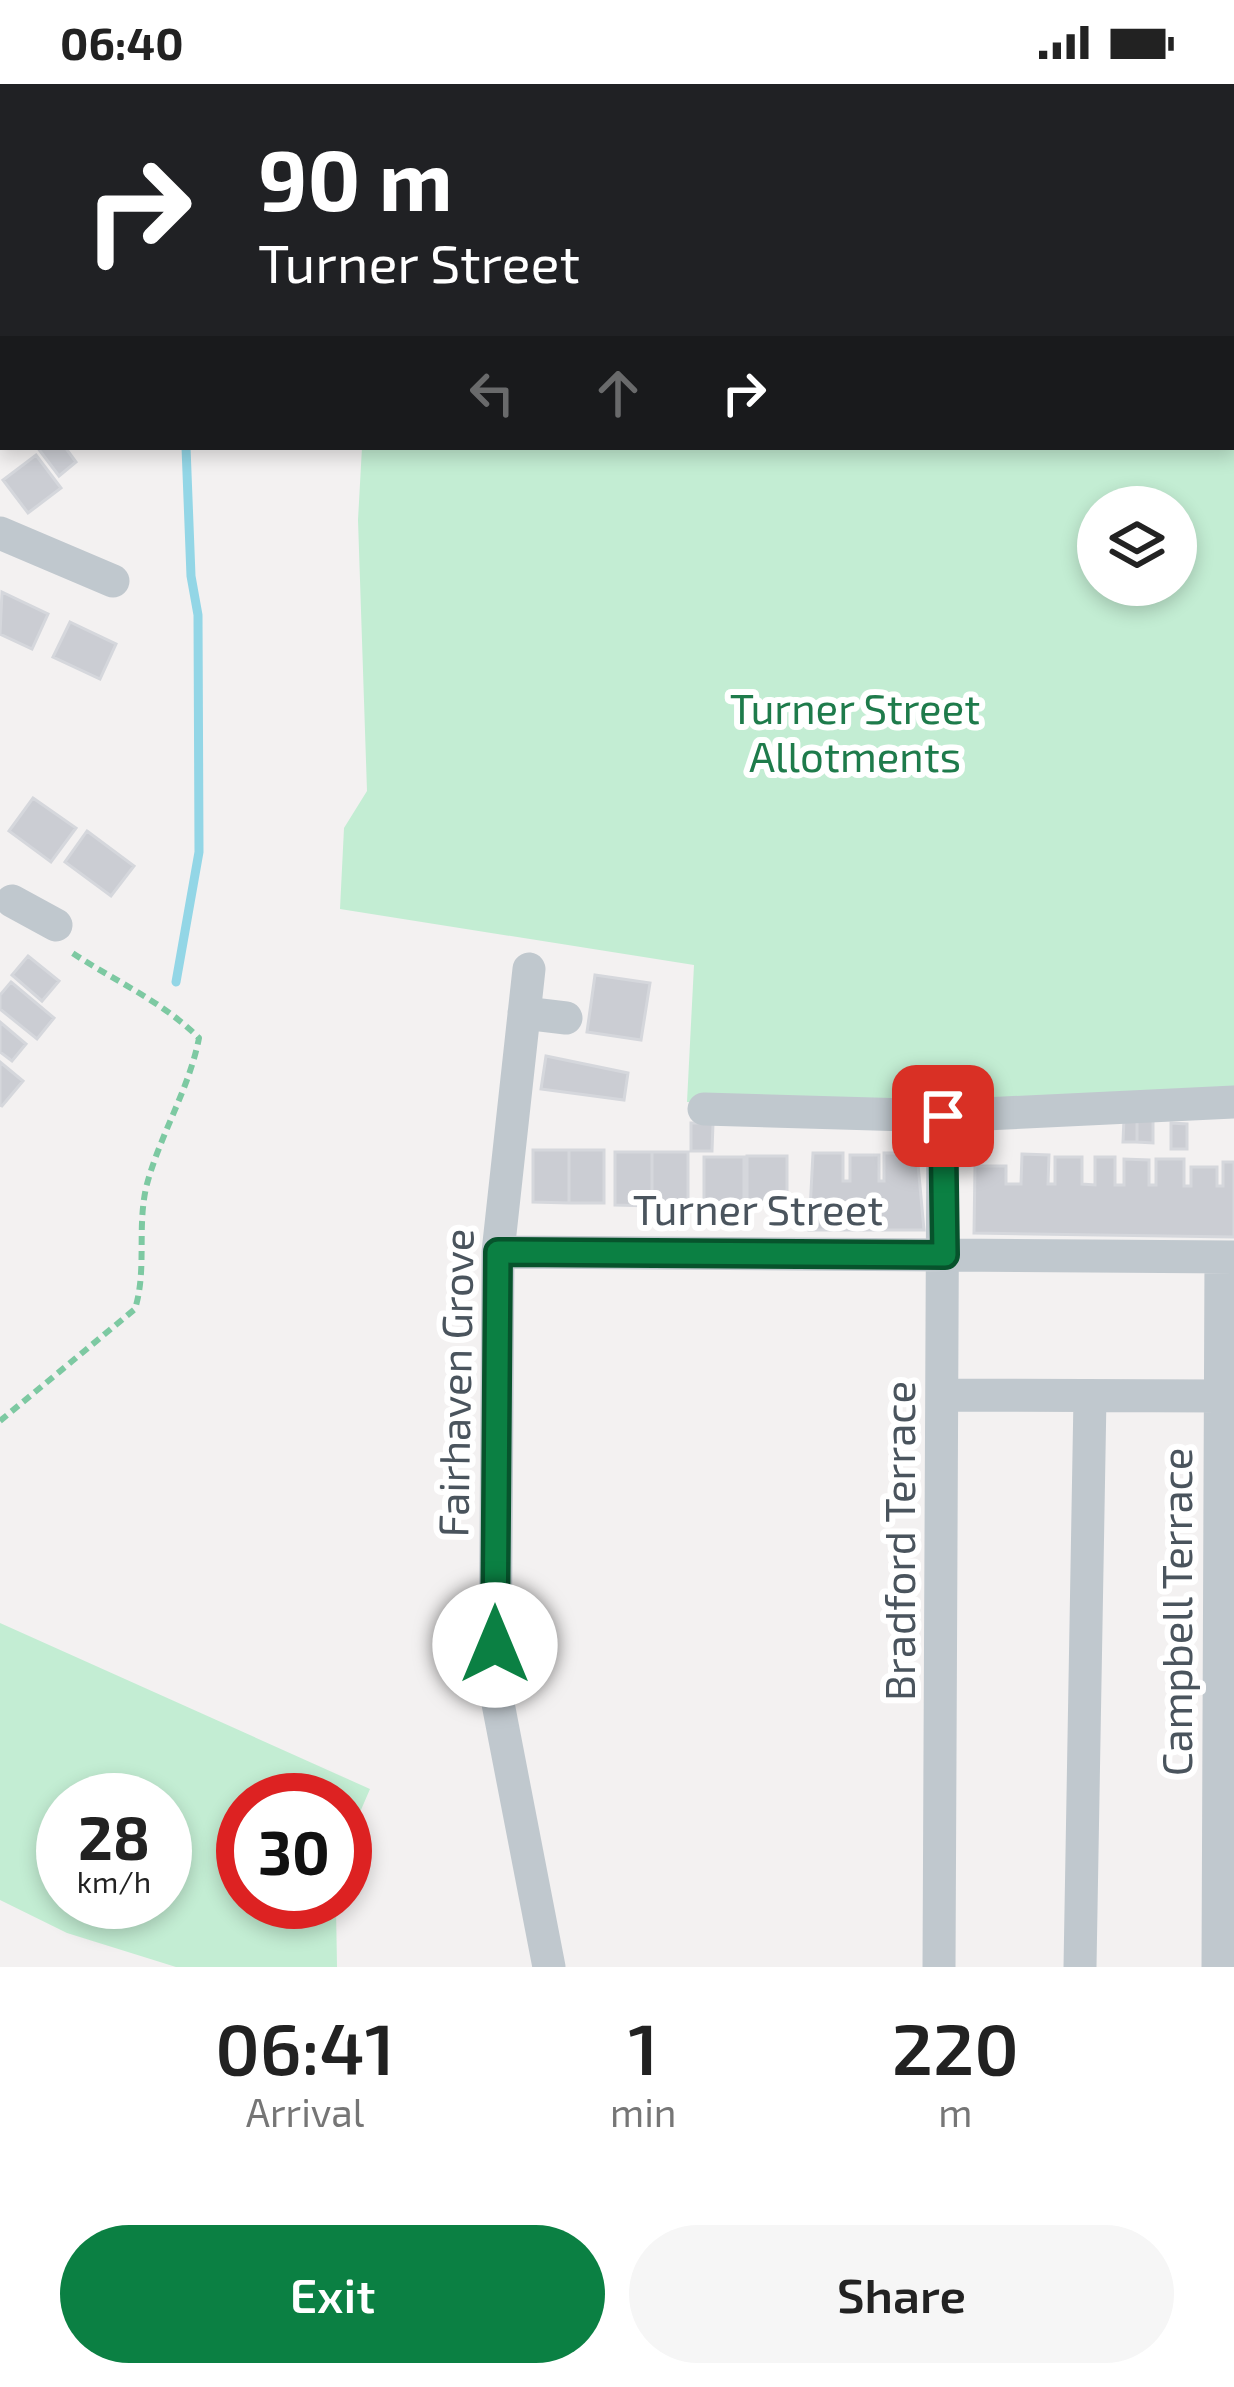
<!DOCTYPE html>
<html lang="en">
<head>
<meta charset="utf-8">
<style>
  :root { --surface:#fff; --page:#f6f6f6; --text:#222; --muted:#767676; --accent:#0b8043 }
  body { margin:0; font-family:"Exo 2",sans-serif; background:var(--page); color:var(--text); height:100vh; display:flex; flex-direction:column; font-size:45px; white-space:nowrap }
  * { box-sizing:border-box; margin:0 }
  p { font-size:39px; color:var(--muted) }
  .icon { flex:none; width:66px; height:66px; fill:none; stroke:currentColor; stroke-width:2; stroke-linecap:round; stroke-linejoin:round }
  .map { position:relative; height:1883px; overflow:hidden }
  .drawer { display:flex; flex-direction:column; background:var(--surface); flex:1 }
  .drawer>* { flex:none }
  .guide { position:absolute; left:0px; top:0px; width:1236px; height:366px; box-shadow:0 6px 18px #0003; background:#202124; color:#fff; overflow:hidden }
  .tools { position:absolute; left:1077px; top:402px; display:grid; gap:24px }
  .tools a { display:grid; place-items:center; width:120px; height:120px; border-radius:50%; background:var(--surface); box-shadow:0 6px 18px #0003; font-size:60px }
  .speed { position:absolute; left:36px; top:1689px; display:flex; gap:24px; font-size:60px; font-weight:700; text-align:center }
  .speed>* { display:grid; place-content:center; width:156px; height:156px; border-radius:50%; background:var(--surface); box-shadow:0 6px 18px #0003; line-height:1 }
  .speed small { font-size:30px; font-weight:400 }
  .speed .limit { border:18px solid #d22; background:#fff; color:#111 }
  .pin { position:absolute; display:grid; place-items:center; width:102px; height:102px; color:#fff; margin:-51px; border-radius:24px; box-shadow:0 6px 18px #0006 }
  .me { position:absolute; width:132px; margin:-66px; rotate:0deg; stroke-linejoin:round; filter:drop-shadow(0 0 9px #0008) }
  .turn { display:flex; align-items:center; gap:42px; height:252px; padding:0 60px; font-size:54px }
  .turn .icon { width:156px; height:156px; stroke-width:2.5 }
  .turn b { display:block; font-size:84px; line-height:102px }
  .lanes { display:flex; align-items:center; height:114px; padding:0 60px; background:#0003; justify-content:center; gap:60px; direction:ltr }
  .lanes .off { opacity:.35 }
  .eta { display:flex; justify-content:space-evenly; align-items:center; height:204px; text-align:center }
  .eta b { font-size:72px; font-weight:600; line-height:84px }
  .action { display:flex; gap:24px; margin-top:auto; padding:24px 60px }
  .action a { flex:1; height:138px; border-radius:72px; background:var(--accent); color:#fff; font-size:48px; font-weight:600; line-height:138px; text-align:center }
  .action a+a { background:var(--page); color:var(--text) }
  .status { display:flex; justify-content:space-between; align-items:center; height:84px; padding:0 60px; background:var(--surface); direction:ltr }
  .status svg { height:33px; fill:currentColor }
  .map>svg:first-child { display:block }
  .green { fill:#c3edd3; fill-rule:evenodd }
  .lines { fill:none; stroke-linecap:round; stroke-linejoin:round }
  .stream { stroke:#93d6e6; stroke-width:9 }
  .building { fill:#cbcdd3; stroke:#d5d7dc; stroke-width:3 }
  .path { stroke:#7dc9a2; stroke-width:6; stroke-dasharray:9 6; stroke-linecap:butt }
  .minor { stroke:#c0c8ce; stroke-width:33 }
  .route-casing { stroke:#07532c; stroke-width:30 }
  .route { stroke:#0b8043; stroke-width:21 }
  .labels { text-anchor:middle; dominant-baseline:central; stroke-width:12; stroke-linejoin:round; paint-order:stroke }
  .park-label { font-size:42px; fill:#1e7b4b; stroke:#fff }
  .street-label { font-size:42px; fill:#4a545d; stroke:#fff }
</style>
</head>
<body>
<div class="status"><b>06:40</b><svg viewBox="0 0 49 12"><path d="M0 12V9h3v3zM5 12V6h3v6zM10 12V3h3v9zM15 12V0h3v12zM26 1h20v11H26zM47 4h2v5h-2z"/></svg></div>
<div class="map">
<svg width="1234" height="1883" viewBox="0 0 1234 1883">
  <rect width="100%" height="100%" fill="#f3f1f1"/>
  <path class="green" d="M1234,182V1007L1122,1014L687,1018L694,881L340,825L344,744L367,707L358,436L362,363H1233ZM1098,423H1176V501H1098Z
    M0,1539L370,1705L345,1763V1716H243V1818H328L336,1823L337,1883H176L67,1849L0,1816ZM63,1716H165V1818H63Z"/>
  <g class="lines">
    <path class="stream" d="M366,3L368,0
      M176,898L199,768L198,531L191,492L186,363"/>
  </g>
  <path class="building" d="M37,363H65L76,378L59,392Z
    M36,371L61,404L28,429L3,396Z
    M2,508L48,530L32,565L0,550Z
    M70,538L116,560L100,595L53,573Z
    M33,714L76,744L51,778L9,747Z
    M87,747L134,782L111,812L65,778Z
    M28,872L59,897L42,917L12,891Z
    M595,891L650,899L641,956L587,948Z
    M11,898L54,934L37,955L0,925V911Z
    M0,938L26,960L12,977L0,968Z
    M546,972L628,989L624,1016L541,1005Z
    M0,978L23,997L2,1022L0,1021Z
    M1124,1035H1137V1058H1123Z
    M1137,1036H1153V1059L1137,1058Z
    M691,1039H713L712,1067H691Z
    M1171,1039L1187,1040V1065H1171Z
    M926,1040L927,1059H899V1041Z
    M533,1066H569V1119L533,1118Z
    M569,1066H604V1119H569Z
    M615,1068H652V1122L615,1121Z
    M652,1068H688V1122H652Z
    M813,1069H843V1097H850V1071H879V1097H884V1069H917L924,1146H809Z
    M1022,1070L1049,1071L1048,1100H1055V1073H1082V1100L1095,1101V1073H1115V1101H1124V1075L1149,1076V1101H1156V1075H1184V1102H1191V1083H1217V1102H1223V1078H1234V1153L974,1149L975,1082H1006V1100H1021Z
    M747,1072H787V1122H747Z
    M704,1073H744V1124H704Z"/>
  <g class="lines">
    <path class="path" d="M765,0L766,3
      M579,3L580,0
      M664,3L665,0
      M1233,153H1234
      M0,1337L135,1225C147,1186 137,1145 146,1104C159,1052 189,1006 199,954C161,916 112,896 68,866"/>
    <path class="minor" d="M180,0L182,3
      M0,321L3,319
      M0,449L113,497
      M12,817L56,841
      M529,885L498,1168L495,1604L549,1883
      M524,929L566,934
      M704,1025L943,1032L1234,1018
      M498,1168L1234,1173
      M944,1311L1221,1312
      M939,1883L943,1032
      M1080,1883L1090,1313
      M1218,1883L1221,1173"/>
  </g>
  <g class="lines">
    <defs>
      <path id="route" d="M495,1561L498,1168L945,1171L943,1032"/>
    </defs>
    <use href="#route" class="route-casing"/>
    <use href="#route" class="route"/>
  </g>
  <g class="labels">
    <g class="park-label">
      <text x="855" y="623">Turner Street<tspan x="855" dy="48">Allotments</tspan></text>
    </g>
    <g class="street-label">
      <text x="758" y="1124">Turner Street</text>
      <text transform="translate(454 1299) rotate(-89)">Fairhaven Grove</text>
      <text transform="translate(898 1457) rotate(-90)">Bradford Terrace</text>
      <text transform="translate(1175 1528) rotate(-90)">Campbell Terrace</text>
    </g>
  </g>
</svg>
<div class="tools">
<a><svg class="icon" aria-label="layers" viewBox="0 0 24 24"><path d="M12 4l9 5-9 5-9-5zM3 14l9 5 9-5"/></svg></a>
</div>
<div class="speed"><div>28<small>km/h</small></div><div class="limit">30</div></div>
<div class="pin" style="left:943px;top:1032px;background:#d93025"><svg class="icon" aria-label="arrive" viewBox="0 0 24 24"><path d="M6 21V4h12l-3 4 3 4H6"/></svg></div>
<svg class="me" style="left:495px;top:1561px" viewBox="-20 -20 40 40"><circle r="19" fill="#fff"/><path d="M0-13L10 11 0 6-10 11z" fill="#0b8043"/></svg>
<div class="guide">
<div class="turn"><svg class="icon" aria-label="right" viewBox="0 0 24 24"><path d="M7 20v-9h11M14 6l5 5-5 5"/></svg><div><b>90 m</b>Turner Street</div></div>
<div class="lanes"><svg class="icon off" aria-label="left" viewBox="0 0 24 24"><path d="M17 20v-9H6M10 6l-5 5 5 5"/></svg><svg class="icon off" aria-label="ahead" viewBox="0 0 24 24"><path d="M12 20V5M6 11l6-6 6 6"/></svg><svg class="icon" aria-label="right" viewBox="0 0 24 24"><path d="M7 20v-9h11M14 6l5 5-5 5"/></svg></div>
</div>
</div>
<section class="drawer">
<div class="eta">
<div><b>06:41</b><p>Arrival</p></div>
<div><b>1</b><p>min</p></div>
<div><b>220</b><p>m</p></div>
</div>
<div class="action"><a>Exit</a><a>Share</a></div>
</section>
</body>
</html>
